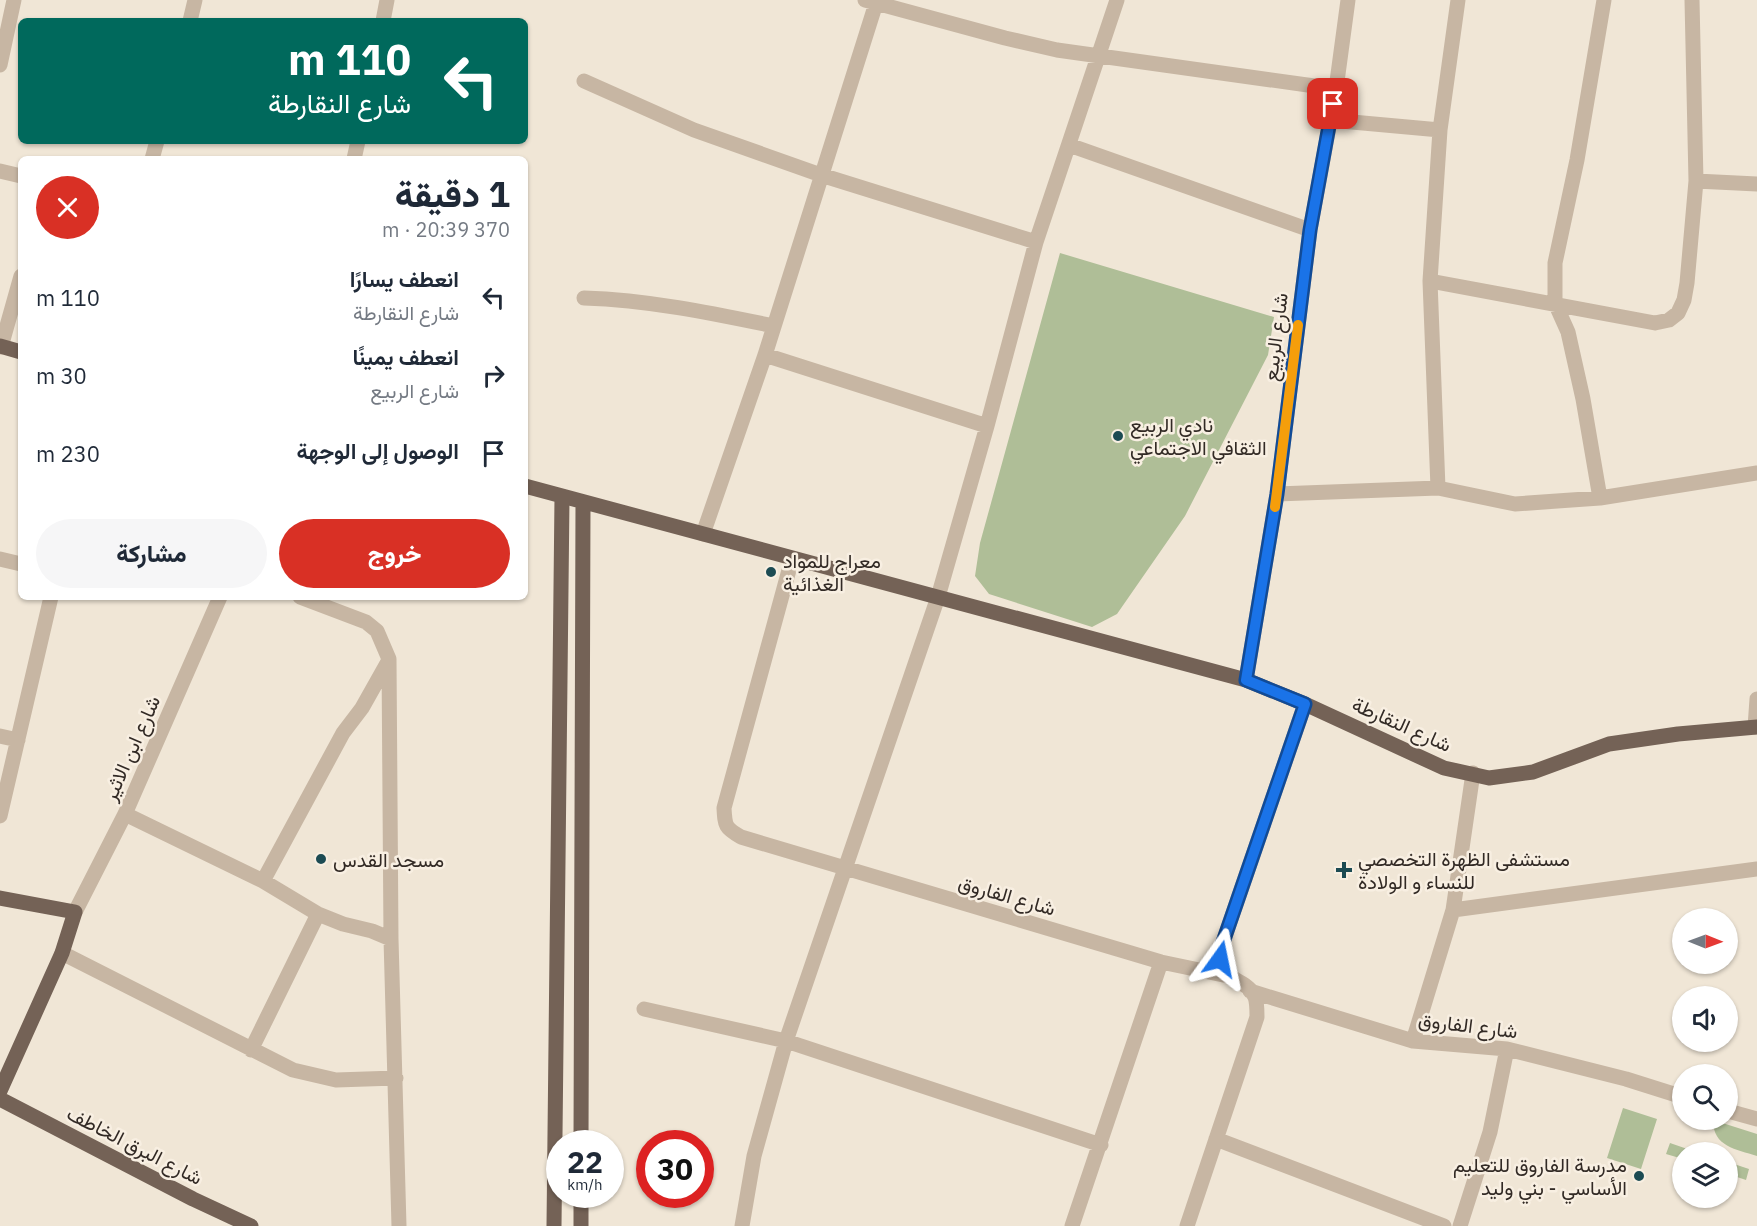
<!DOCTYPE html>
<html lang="ar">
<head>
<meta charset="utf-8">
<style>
  :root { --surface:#fff; --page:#f6f6f7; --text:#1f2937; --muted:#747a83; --accent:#d93025 }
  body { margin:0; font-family:"IBM Plex Sans",Vazirmatn,sans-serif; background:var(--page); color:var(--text); direction:rtl; height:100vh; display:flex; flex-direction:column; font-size:22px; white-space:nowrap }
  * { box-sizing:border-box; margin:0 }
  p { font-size:20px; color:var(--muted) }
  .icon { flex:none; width:33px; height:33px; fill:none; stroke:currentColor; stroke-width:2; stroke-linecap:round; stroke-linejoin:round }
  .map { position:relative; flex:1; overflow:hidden; direction:ltr }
  .sheet { position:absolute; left:18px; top:156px; width:510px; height:444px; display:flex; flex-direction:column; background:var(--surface); border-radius:9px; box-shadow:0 2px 4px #0004; direction:rtl }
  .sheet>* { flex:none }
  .banner { position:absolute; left:18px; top:18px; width:510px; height:126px; border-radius:9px; box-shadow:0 2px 4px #0004; direction:rtl; background:#00695c; color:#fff; overflow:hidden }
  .needle { width:39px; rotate:91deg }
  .controls { position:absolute; left:1672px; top:908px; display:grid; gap:12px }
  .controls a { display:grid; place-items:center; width:66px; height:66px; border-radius:50%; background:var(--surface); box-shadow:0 2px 4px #0004; font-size:30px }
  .speed { position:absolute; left:546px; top:1130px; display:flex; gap:12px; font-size:30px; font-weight:700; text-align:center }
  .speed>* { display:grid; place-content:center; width:78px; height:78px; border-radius:50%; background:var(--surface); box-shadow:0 2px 4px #0004; line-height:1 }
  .speed small { font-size:15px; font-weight:400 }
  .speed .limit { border:9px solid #d22; background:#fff; color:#111 }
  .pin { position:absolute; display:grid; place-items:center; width:51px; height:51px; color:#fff; margin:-26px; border-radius:12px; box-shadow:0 3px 9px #0006 }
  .me { position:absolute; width:66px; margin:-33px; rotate:12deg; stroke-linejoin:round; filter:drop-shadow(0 0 4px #0008) }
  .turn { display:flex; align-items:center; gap:21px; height:126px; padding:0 18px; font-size:27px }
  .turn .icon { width:78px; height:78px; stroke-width:2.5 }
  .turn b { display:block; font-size:42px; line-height:51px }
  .round { display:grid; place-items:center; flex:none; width:63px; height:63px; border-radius:32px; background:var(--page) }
  .head { display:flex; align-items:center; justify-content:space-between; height:102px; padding:0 18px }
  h1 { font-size:36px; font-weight:800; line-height:45px }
  .primary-button { display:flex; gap:12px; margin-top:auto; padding:12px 18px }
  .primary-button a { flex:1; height:69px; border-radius:36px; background:var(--accent); color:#fff; font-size:24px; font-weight:800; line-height:69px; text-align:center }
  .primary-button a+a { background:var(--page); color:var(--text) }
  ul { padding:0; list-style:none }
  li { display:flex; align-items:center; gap:18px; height:78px; padding:0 18px }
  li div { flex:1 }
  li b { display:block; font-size:22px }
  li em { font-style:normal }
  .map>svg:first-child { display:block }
  .green { fill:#afbe97 }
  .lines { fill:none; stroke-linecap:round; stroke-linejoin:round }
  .minor { stroke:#c7b6a3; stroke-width:15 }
  .primary { stroke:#746256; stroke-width:15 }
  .route-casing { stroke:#114b97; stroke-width:15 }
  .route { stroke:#1a73e8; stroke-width:10 }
  .slow { stroke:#f59e0b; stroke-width:10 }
  .poi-dot { fill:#1c4b53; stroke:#f8efe2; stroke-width:2 }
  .labels { text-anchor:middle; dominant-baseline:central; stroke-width:5; stroke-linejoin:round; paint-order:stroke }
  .street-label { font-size:20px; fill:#322a25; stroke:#f8efe2 }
  .poi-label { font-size:20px; fill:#322a25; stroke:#f8efe2; text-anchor:start }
</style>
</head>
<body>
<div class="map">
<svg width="1757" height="1226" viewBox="0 0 1757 1226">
  <rect width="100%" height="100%" fill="#f0e6d6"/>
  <path class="green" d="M1060,253L1274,317L1268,355L1185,516L1117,614L1092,627L989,594L975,576L980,543Z
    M1623,1108L1657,1119L1641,1169L1607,1158Z
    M1713,1120L1757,1134V1156C1736,1149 1713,1147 1713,1120Z
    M1670,1143L1696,1152H1683V1159L1666,1154Z
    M1728,1162L1749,1169L1746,1180L1728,1174Z"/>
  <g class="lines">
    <path class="minor" d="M865,0L1005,38L1057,50L1336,89
      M190,21L195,0
      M383,21L387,0
      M0,65L14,0
      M584,81L694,130L821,175L1036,242
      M1330,120L1440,130
      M1069,145L1310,230
      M152,159L157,141
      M354,159L358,141
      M0,171L21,176
      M1696,181L1757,184
      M1430,281L1655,323L1669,320L1678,313L1684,300L1687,283L1696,181L1692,0
      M584,298C649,300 711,313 774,326
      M1,347L21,276
      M765,355L987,426
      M1438,488L1430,281L1440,130L1458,0
      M1277,494L1438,488L1515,504L1600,498L1757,473
      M1600,498L1583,399L1568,332L1555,303V263L1577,160L1604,0
      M703,534L765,355L877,0
      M0,559L21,564
      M792,559L724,808C725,826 725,828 741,837L1161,962L1228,976
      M300,597L366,622L377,631L389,659L391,939L399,1226
      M1246,680L1277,494L1310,230L1336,89L1348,0
      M1755,727L1757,699
      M0,736L18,740
      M125,814L263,881L318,914L343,924L372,931L391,939
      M0,816L51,597
      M263,881L343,733L362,708L389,660
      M1453,910L1757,869
      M75,912L125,814L220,597
      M62,953L293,1070L336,1080L396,1078
      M1250,991L1413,1041L1507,1049L1626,1079L1683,1097
      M644,1009L786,1041L1101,1145
      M1413,1041L1453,910L1473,773
      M251,1050L318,914
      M1728,1111L1757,1119
      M1216,1139L1444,1226
      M742,1226L754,1156L786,1041L938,597L987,426L1036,242L1117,0
      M1072,1226L1161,962
      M1187,1226L1257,1017C1257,1011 1257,1002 1255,997C1246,976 1220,986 1221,948L1305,704
      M1460,1226L1490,1132L1507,1049"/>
    <path class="primary" d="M0,346L21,352
      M525,486L1246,680L1305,704L1444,768L1489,778L1533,772L1609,744L1678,734L1757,727
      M0,898L75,912L62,953L0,1091
      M0,1099L193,1199L251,1226
      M581,1143L583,502
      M554,1226L562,497
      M581,1226V1194"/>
  </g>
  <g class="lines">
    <defs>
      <path id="route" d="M1220,959L1221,948L1305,704L1246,680L1277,494L1310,230L1333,104"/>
    </defs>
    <use href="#route" class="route-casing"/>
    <use href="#route" class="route"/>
    <path class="slow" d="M1275,507L1298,325"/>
  </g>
  <g class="poi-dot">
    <circle cx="1118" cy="436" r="6"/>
    <circle cx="771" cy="572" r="6"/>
    <circle cx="321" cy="859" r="6"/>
    <path d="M1341 861h6v6h6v6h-6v6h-6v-6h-6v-6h6z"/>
    <circle cx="1639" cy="1176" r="6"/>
  </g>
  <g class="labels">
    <g class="street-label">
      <text transform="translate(1275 337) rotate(-83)">شارع الربيع</text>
      <text transform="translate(1402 724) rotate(24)">شارع النقارطة</text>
      <text transform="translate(131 748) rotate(-66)">شارع ابن الاثير</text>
      <text transform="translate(1007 895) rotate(16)">شارع الفاروق</text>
      <text transform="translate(1468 1025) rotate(7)">شارع الفاروق</text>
      <text transform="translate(135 1145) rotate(27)">شارع البرق الخاطف</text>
    </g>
    <g class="poi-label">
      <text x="1130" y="424">نادي الربيع<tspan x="1130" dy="23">الثقافي الاجتماعي</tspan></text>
      <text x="783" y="560">معراج للمواد<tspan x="783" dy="23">الغذائية</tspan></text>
      <text x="1358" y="858">مستشفى الظهرة التخصصي<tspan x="1358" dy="23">للنساء و الولادة</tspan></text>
      <text x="333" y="859">مسجد القدس</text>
      <text x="1627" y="1164" text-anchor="end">مدرسة الفاروق للتعليم<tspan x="1627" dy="23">الأساسي - بني وليد</tspan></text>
    </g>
  </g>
</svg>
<div class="controls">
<a><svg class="needle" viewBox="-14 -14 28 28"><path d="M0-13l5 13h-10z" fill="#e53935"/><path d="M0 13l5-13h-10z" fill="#747a83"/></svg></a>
<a><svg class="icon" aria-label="sound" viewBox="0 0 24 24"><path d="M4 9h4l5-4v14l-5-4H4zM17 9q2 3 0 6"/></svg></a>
<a><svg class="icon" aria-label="search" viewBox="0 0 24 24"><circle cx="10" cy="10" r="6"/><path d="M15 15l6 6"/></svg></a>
<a><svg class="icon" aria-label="layers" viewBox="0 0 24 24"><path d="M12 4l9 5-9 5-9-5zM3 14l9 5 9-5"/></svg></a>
</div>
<div class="speed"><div>22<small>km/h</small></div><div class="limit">30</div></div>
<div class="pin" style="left:1333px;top:104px;background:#d93025"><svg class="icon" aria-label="arrive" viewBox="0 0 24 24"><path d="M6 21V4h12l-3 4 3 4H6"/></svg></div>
<svg class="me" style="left:1220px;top:959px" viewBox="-20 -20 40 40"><path d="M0-17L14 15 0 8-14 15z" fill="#1a73e8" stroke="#fff" stroke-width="4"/></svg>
<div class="banner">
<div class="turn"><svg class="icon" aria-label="left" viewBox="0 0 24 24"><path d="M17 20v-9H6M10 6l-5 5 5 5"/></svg><div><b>110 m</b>شارع النقارطة</div></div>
</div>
<section class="sheet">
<div class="head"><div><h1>1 دقيقة</h1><p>370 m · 20:39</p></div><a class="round" style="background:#d93025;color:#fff"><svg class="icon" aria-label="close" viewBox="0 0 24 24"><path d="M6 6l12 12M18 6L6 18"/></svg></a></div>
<ul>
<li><svg class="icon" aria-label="left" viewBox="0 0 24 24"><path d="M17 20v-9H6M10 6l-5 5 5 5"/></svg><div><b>انعطف يسارًا</b><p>شارع النقارطة</p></div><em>110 m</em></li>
<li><svg class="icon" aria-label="right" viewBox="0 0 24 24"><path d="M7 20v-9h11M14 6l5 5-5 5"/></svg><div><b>انعطف يمينًا</b><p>شارع الربيع</p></div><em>30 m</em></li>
<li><svg class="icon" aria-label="arrive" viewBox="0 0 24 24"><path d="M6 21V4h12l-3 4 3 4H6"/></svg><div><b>الوصول إلى الوجهة</b></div><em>230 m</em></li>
</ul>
<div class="primary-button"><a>خروج</a><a>مشاركة</a></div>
</section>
</div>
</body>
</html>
